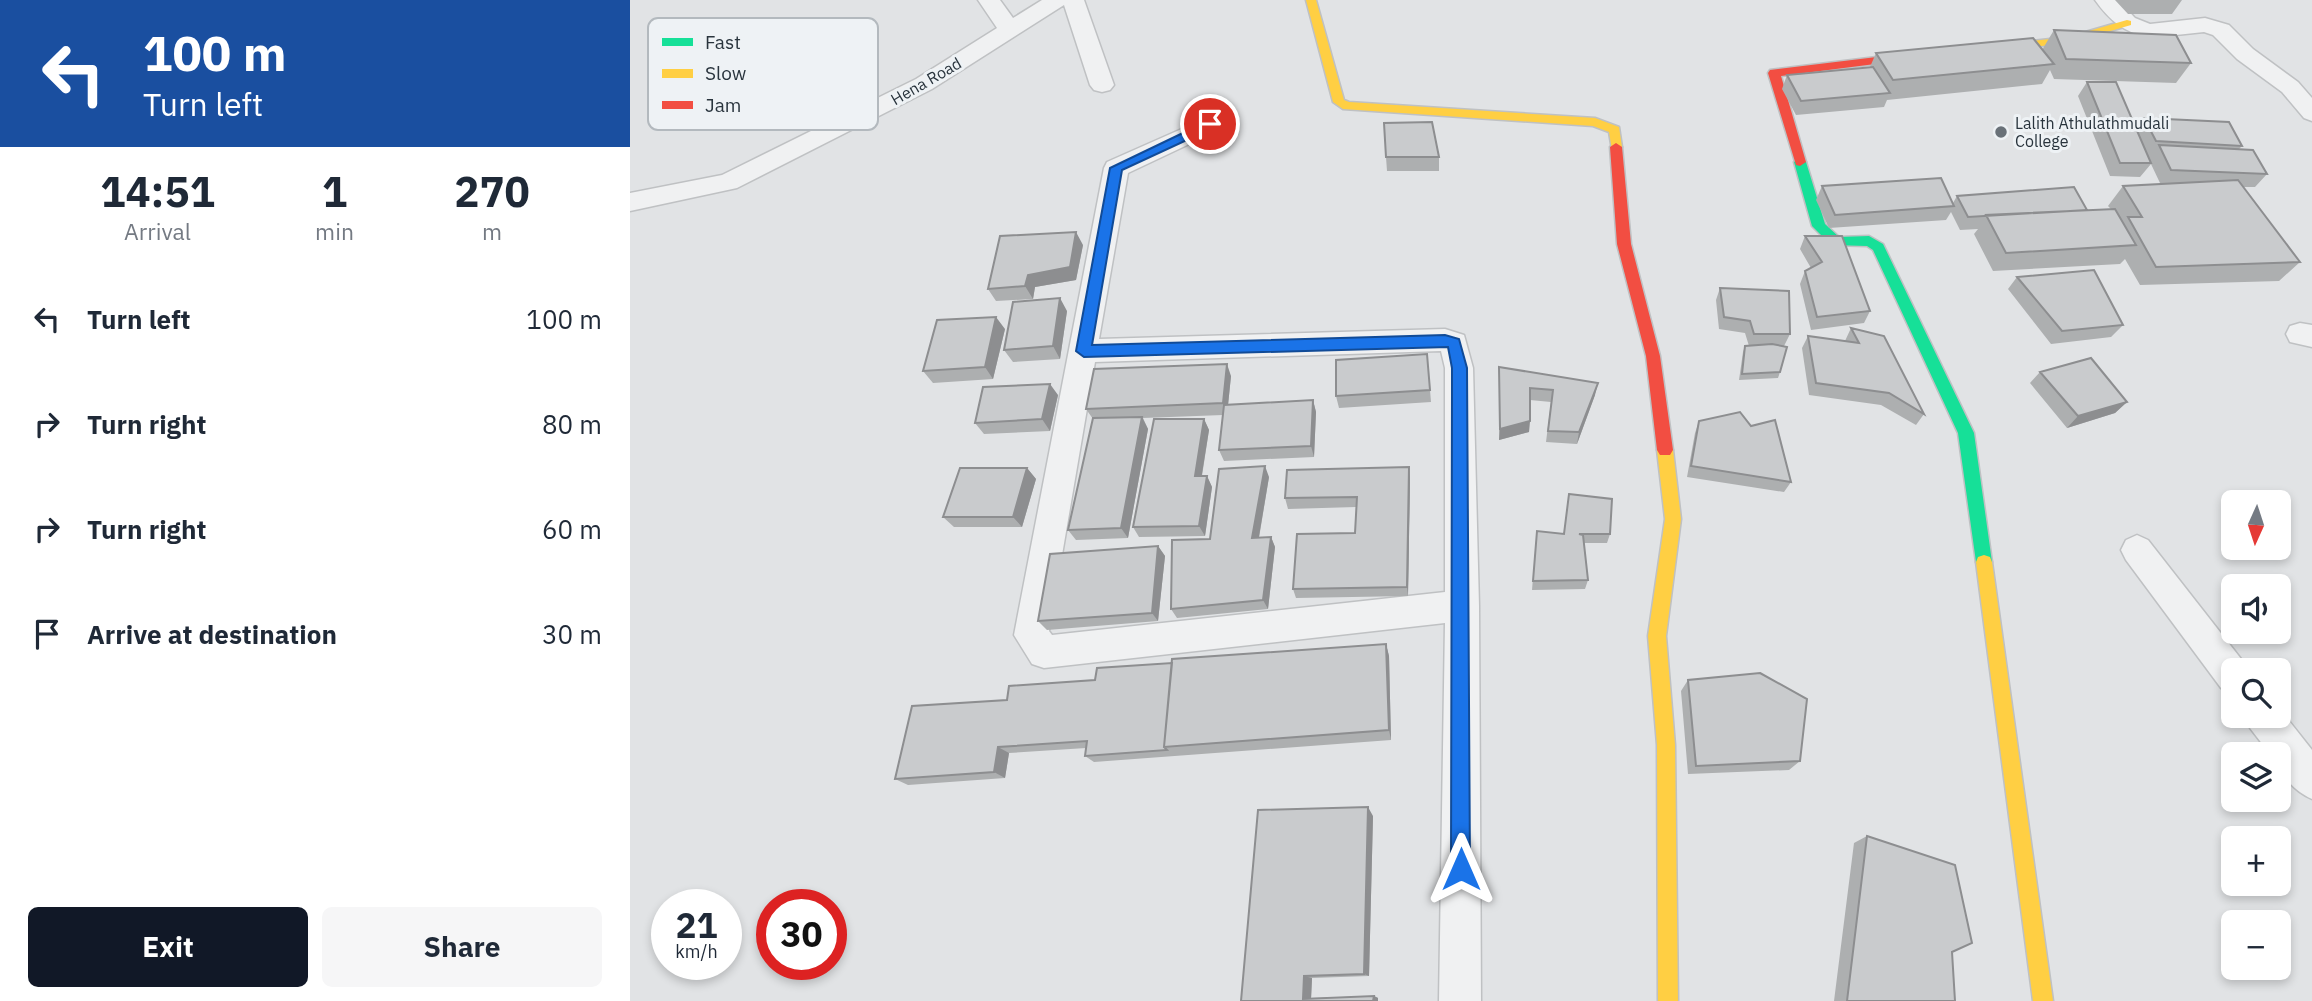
<!DOCTYPE html>
<html lang="en">
<head>
<meta charset="utf-8">
<style>
  :root { --surface:#fff; --page:#f6f6f7; --text:#1f2937; --muted:#747a83; --accent:#111827 }
  body { margin:0; font-family:"IBM Plex Sans",sans-serif; background:var(--page); color:var(--text); height:100vh; display:flex; flex-direction:column; font-size:26px; white-space:nowrap }
  * { box-sizing:border-box; margin:0 }
  p { font-size:23px; color:var(--muted) }
  .icon { flex:none; width:38px; height:38px; fill:none; stroke:currentColor; stroke-width:2; stroke-linecap:round; stroke-linejoin:round }
  .map { position:relative; flex:1; overflow:hidden }
  .sheet { display:flex; flex-direction:column; background:var(--surface); width:630px }
  .sheet>* { flex:none }
  .top-card { background:#1a4fa0; color:#fff; overflow:hidden }
  .needle { width:46px; rotate:183deg }
  .fabs { position:absolute; left:1591px; top:490px; display:grid; gap:14px }
  .fabs a { display:grid; place-items:center; width:70px; height:70px; border-radius:10px; background:var(--surface); box-shadow:0 4px 10px #0003; font-size:35px }
  .speed { position:absolute; left:21px; top:889px; display:flex; gap:14px; font-size:35px; font-weight:700; text-align:center }
  .speed>* { display:grid; place-content:center; width:91px; height:91px; border-radius:50%; background:var(--surface); box-shadow:0 4px 10px #0003; line-height:1 }
  .speed small { font-size:18px; font-weight:400 }
  .speed .limit { border:10px solid #d22; background:#fff; color:#111 }
  .pin { position:absolute; display:grid; place-items:center; width:60px; height:60px; color:#fff; margin:-30px; border:4px solid #fff; border-radius:50%; box-shadow:0 2px 7px #0007 }
  .me { position:absolute; width:77px; margin:-38px; rotate:0deg; stroke-linejoin:round; filter:drop-shadow(0 0 5px #0008) }
  .turn { display:flex; align-items:center; gap:24px; height:147px; padding:0 28px; font-size:32px }
  .turn .icon { width:91px; height:91px; stroke-width:2.5 }
  .turn b { display:block; font-size:49px; line-height:60px }
  .eta { display:flex; justify-content:space-evenly; align-items:center; height:119px; text-align:center }
  .eta b { font-size:42px; font-weight:700; line-height:49px }
  .primary-button { display:flex; gap:14px; margin-top:auto; padding:14px 28px }
  .primary-button a { flex:1; height:80px; border-radius:10px; background:var(--accent); color:#fff; font-size:28px; font-weight:700; line-height:80px; text-align:center }
  .primary-button a+a { background:var(--page); color:var(--text) }
  ul { padding:0; list-style:none }
  li { display:flex; align-items:center; gap:21px; height:105px; padding:0 28px }
  li div { flex:1 }
  li b { display:block; font-size:26px }
  li em { font-style:normal }
  main { display:flex; flex:1; min-height:0 }
  .map>svg:first-child { display:block }
  .lines { fill:none; stroke-linecap:round; stroke-linejoin:round }
  .street-casing { stroke:#bfc1c3; stroke-width:3 }
  .fast-casing { stroke:#bfc1c3; stroke-width:3 }
  .slow-casing { stroke:#bfc1c3; stroke-width:3 }
  .jam-casing { stroke:#bfc1c3; stroke-width:3 }
  .street { fill:#f0f1f2; fill-rule:evenodd }
  .fast { fill:#16e098; fill-rule:evenodd }
  .slow { fill:#ffcf43; fill-rule:evenodd }
  .jam { fill:#f24e42; fill-rule:evenodd }
  .wall { fill:#adafb0 }
  .shaded-wall { fill:#8d8e90 }
  .building { fill:#c9cbcd; stroke:#8d8e90; stroke-width:2 }
  .route { fill:#1a73e8; stroke:#114b97; stroke-width:2 }
  .poi-dot { fill:#697178; stroke:#eef2f5; stroke-width:2.5 }
  .labels { text-anchor:middle; dominant-baseline:central; stroke-width:6; stroke-linejoin:round; paint-order:stroke }
  .far-street-label { font-size:16px; fill:#29343d; stroke:#eef2f5 }
  .far-poi-label { font-size:16px; fill:#29343d; stroke:#eef2f5; text-anchor:start }
  .key { fill:#eef2f5; stroke:#b3b9be; stroke-width:2 }
  .key-label { font-size:19px; fill:#29343d }
</style>
</head>
<body>
<main>
<section class="sheet">
<div class="top-card">
<div class="turn"><svg class="icon" aria-label="left" viewBox="0 0 24 24"><path d="M17 20v-9H6M10 6l-5 5 5 5"/></svg><div><b>100 m</b>Turn left</div></div>
</div>
<div class="eta">
<div><b>14:51</b><p>Arrival</p></div>
<div><b>1</b><p>min</p></div>
<div><b>270</b><p>m</p></div>
</div>
<ul>
<li><svg class="icon" aria-label="left" viewBox="0 0 24 24"><path d="M17 20v-9H6M10 6l-5 5 5 5"/></svg><div><b>Turn left</b></div><em>100 m</em></li>
<li><svg class="icon" aria-label="right" viewBox="0 0 24 24"><path d="M7 20v-9h11M14 6l5 5-5 5"/></svg><div><b>Turn right</b></div><em>80 m</em></li>
<li><svg class="icon" aria-label="right" viewBox="0 0 24 24"><path d="M7 20v-9h11M14 6l5 5-5 5"/></svg><div><b>Turn right</b></div><em>60 m</em></li>
<li><svg class="icon" aria-label="arrive" viewBox="0 0 24 24"><path d="M6 21V4h12l-3 4 3 4H6"/></svg><div><b>Arrive at destination</b></div><em>30 m</em></li>
</ul>
<div class="primary-button"><a>Exit</a><a>Share</a></div>
</section>
<div class="map">
<svg width="1682" height="1001" viewBox="0 0 1682 1001">
  <rect width="100%" height="100%" fill="#e1e3e5"/>
  <g class="lines">
    <defs>
      <path id="street" d="M348,0H370L383,18L412,0H454L484,85L480,90L472,92L464,90L460,85L434,5L302,89L107,188L0,211V193L92,175L286,79L367,28Z
        M1465,0H1488L1505,18L1520,24L1575,18L1599,25L1623,49L1668,82L1682,98V121L1674,118L1652,92L1607,59L1583,35L1574,32L1518,38C1493,31 1480,21 1465,0Z
        M581,116L589,118L593,124L589,130L498,173L469,339L815,329L834,335L843,368L849,606L851,1001H809L815,623L414,668L402,664L384,635L474,168L477,162ZM811,351L815,368V592L422,635L419,631L465,362Z
        M1670,323L1682,325V347L1660,342L1656,334L1660,326Z
        M1507,535L1518,540L1615,664L1618,670H1603V693L1591,688L1496,560L1491,550L1496,540Z
        M1648,707L1682,750V799C1664,791 1648,774 1648,754H1640L1620,728L1615,716H1648Z"/>
      <path id="fast" d="M1170,158L1176,162L1195,224L1209,237L1239,236L1253,244L1344,433L1362,562L1360,567L1354,569L1348,567L1346,562L1328,433L1243,250L1237,246L1201,245L1182,226L1164,162Z"/>
      <path id="slow" d="M676,0H686L714,100L719,102L965,118L989,127L992,147L986,151L982,150L979,132L963,126L713,109L703,102Z
        M1497,20L1501,21V25L1439,43L1356,52L1350,49L1356,46L1438,37Z
        M1035,444L1040,445L1043,450L1051,519L1036,636L1045,745L1048,1001H1028L1027,745L1018,636L1035,519L1027,450L1030,445Z
        M1354,555L1360,557L1362,562L1423,1001H1403L1346,562L1348,557Z"/>
      <path id="jam" d="M1296,51L1300,53V57L1151,76L1176,162L1170,166L1166,165L1138,73L1140,70Z
        M986,143L992,147L1001,244L1030,356L1043,450L1040,455H1030L1027,450L1016,356L987,244L980,147Z"/>
    </defs>
    <use href="#street" class="street-casing"/>
    <use href="#fast" class="fast-casing"/>
    <use href="#slow" class="slow-casing"/>
    <use href="#jam" class="jam-casing"/>
    <use href="#street" class="street"/>
    <use href="#fast" class="fast"/>
    <use href="#slow" class="slow"/>
    <use href="#jam" class="jam"/>
  </g>
  <path class="wall" d="M1485,0H1552L1542,14H1498Z
    M1424,30L1561,63L1546,83L1424,79L1420,70L1412,84L1257,100L1254,107L1166,115L1152,89L1157,75L1240,67L1246,53L1412,50Z
    M1457,82L1506,129L1514,118L1612,146L1608,150L1637,174L1625,187H1613L1670,262L1649,281L1510,285L1495,259L1490,264L1363,271L1344,234L1348,229L1330,230L1321,212L1316,220L1199,228L1186,200L1192,186L1323,203L1327,196L1457,210L1481,209L1478,206L1493,186L1541,184L1530,183L1521,164L1510,177L1480,176L1448,96Z
    M756,157H809V171H757Z
    M1175,236L1240,311L1234,323L1181,330L1170,284L1175,271L1181,268L1170,249Z
    M453,245L446,280L405,287L403,299L366,301L358,289Z
    M1387,277L1493,325L1481,337L1421,344L1378,289Z
    M1090,288L1160,334L1154,346L1150,372L1148,378L1109,380L1113,352L1115,346H1119L1115,333L1089,329L1086,300Z
    M437,311L430,359L383,362L374,350Z
    M1221,328L1294,414L1286,425L1251,405L1179,395L1172,348L1178,336L1215,341Z
    M375,329L363,379L303,383L293,371Z
    M797,354L801,402L709,408L706,396Z
    M869,367L965,395L947,444L916,442L921,402L900,400L899,432L869,440Z
    M1410,372L1497,402L1485,413L1437,428L1400,383Z
    M601,376L598,405L683,400L686,412L684,457L594,461L589,450L593,415L513,418L518,429L498,538L446,540L438,530L463,419L456,409Z
    M428,395L420,431L354,434L345,423Z
    M574,419L579,430L572,476H577L582,487L575,536L509,537L503,527Z
    M1069,421L1161,482L1154,492L1057,477L1065,433Z
    M779,467L780,478L778,596L666,598L663,589L725,533L726,507L658,509L655,498Z
    M397,468L406,479L392,527H324L313,517Z
    M639,477L629,538L641,537L645,547L638,609L547,618L541,609L580,539Z
    M933,534H980L977,543H954L958,580L955,589L902,590L906,541Z
    M528,546L535,556L528,621L417,630L408,621Z
    M756,644L759,656L761,740L464,762L455,756L456,748L379,753L375,778L278,785L265,779L377,700L542,663Z
    M1058,680L1170,761L1159,770L1058,774L1051,691Z
    M743,816L739,976L682,978L681,998L744,996L748,998V1001H611Z
    M1237,836L1322,952L1325,1001H1204L1224,843Z"/>
  <path class="shaded-wall" d="M446,232L453,245L446,280L405,287L403,299L395,286L398,275Z
    M430,298L437,311L430,359L423,346Z
    M366,317L375,329L363,379L355,367Z
    M597,364L601,376L597,415L593,403Z
    M968,383L965,395L947,444L949,432Z
    M420,384L428,395L420,431L412,419Z
    M683,400L686,412L684,457L681,446Z
    M1497,402L1485,413L1437,428L1448,416Z
    M512,417L518,429L498,538L491,528Z
    M574,419L579,430L570,486L565,476Z
    M900,421L899,432L869,440L870,429Z
    M635,466L639,477L627,548L622,538Z
    M779,467L780,478L778,596L777,587Z
    M397,468L406,479L392,527L383,517Z
    M577,476L582,487L575,536L569,526Z
    M641,537L645,547L638,609L633,600Z
    M528,546L535,556L528,621L522,613Z
    M756,644L759,656L761,740L759,730Z
    M368,747L379,753L375,778L364,772Z
    M738,807L743,816L739,976L734,974Z
    M674,976L682,978L681,1000L673,999Z
    M744,996L748,998V1001H743Z"/>
  <path class="building" d="M1424,30L1546,35L1561,63L1436,59Z
    M1403,38L1424,64L1263,80L1246,53Z
    M1243,67L1260,93L1171,101L1157,75Z
    M1457,82H1486L1521,163H1490Z
    M1514,118L1599,122L1612,146L1526,141Z
    M802,122L809,157H756L754,123Z
    M1529,145L1623,150L1637,174L1541,170Z
    M1311,178L1324,206L1205,215L1192,186Z
    M1608,180L1670,262L1526,267L1498,217H1512L1493,186Z
    M1444,187L1457,210L1338,217L1327,196Z
    M1485,209L1506,245L1376,253L1356,215Z
    M446,232L440,267L398,275L395,286L358,289L370,236Z
    M1175,236H1212L1240,311L1187,317L1175,271L1192,262Z
    M1464,270L1493,325L1432,331L1387,277Z
    M1090,288L1159,291L1160,334H1124L1120,321L1094,317Z
    M430,298L423,346L374,350L383,302Z
    M366,317L355,367L293,371L307,320Z
    M1221,328L1254,336L1294,414L1259,393L1186,383L1178,336L1229,343Z
    M1142,344L1157,347L1150,372L1112,374L1115,346Z
    M797,354L800,390L706,396V360Z
    M1461,358L1497,402L1448,416L1410,372Z
    M597,364L593,403L456,409L464,369Z
    M869,367L968,383L949,432L918,431L923,390L900,388V421L870,429Z
    M420,384L412,419L345,423L353,387Z
    M683,400L681,446L589,450L594,405Z
    M1110,412L1121,426L1145,420L1161,482L1061,466L1069,421Z
    M512,417L491,528L438,530L463,418Z
    M524,419H574L565,476H577L569,526L503,527Z
    M635,466L622,538L641,537L633,600L541,609L542,540L580,539L589,469Z
    M779,467L777,587L663,589L667,534L725,533L727,497L655,498L657,470Z
    M330,468H397L383,517H313Z
    M939,494L982,499L980,534H949L953,535L958,580L903,581L907,531L934,534Z
    M528,546L522,613L408,621L420,554Z
    M756,644L759,730L534,747L542,659Z
    M542,663L534,747L537,750L455,756L457,741L368,747L364,772L265,779L282,706L377,700L379,686L465,680L467,668Z
    M1130,673L1177,699L1170,761L1066,766L1058,680Z
    M738,807L734,974L674,976L673,999L744,996L743,1001H611L628,810Z
    M1237,836L1325,865L1342,943L1322,952L1325,1001H1217Z"/>
  <path class="route" d="M580,120L587,124L585,127L492,170L462,345L815,335L829,339L837,368L840,869L837,876L831,879L824,876L821,869L822,395V368L818,347L454,357L446,351L480,168Z"/>
  <circle class="poi-dot" cx="1371" cy="132" r="7"/>
  <g class="labels">
    <g class="far-street-label">
      <text transform="translate(296 81) rotate(-30)">Hena Road</text>
    </g>
    <g class="far-poi-label">
      <text x="1385" y="123">Lalith Athulathmudali<tspan x="1385" dy="18">College</tspan></text>
    </g>
  </g>
  <rect x="18" y="18" width="230" height="112" rx="10" class="key"/>
  <rect x="32" y="38" width="31" height="8" fill="#16e098"/>
  <rect x="32" y="69" width="31" height="9" fill="#ffcf43"/>
  <rect x="32" y="101" width="31" height="8" fill="#f24e42"/>
  <g class="key-label">
    <text x="75" y="49">Fast</text>
    <text x="75" y="80">Slow</text>
    <text x="75" y="112">Jam</text>
  </g>
</svg>
<div class="fabs">
<a><svg class="needle" viewBox="-14 -14 28 28"><path d="M0-13l5 13h-10z" fill="#e53935"/><path d="M0 13l5-13h-10z" fill="#747a83"/></svg></a>
<a><svg class="icon" aria-label="sound" viewBox="0 0 24 24"><path d="M4 9h4l5-4v14l-5-4H4zM17 9q2 3 0 6"/></svg></a>
<a><svg class="icon" aria-label="search" viewBox="0 0 24 24"><circle cx="10" cy="10" r="6"/><path d="M15 15l6 6"/></svg></a>
<a><svg class="icon" aria-label="layers" viewBox="0 0 24 24"><path d="M12 4l9 5-9 5-9-5zM3 14l9 5 9-5"/></svg></a>
<a>+</a>
<a>−</a>
</div>
<div class="speed"><div>21<small>km/h</small></div><div class="limit">30</div></div>
<div class="pin" style="left:580px;top:124px;background:#d93025"><svg class="icon" aria-label="arrive" viewBox="0 0 24 24"><path d="M6 21V4h12l-3 4 3 4H6"/></svg></div>
<svg class="me" style="left:831px;top:869px" viewBox="-20 -20 40 40"><path d="M0-17L14 15 0 8-14 15z" fill="#1a73e8" stroke="#fff" stroke-width="4"/></svg>
</div>
</main>
</body>
</html>
